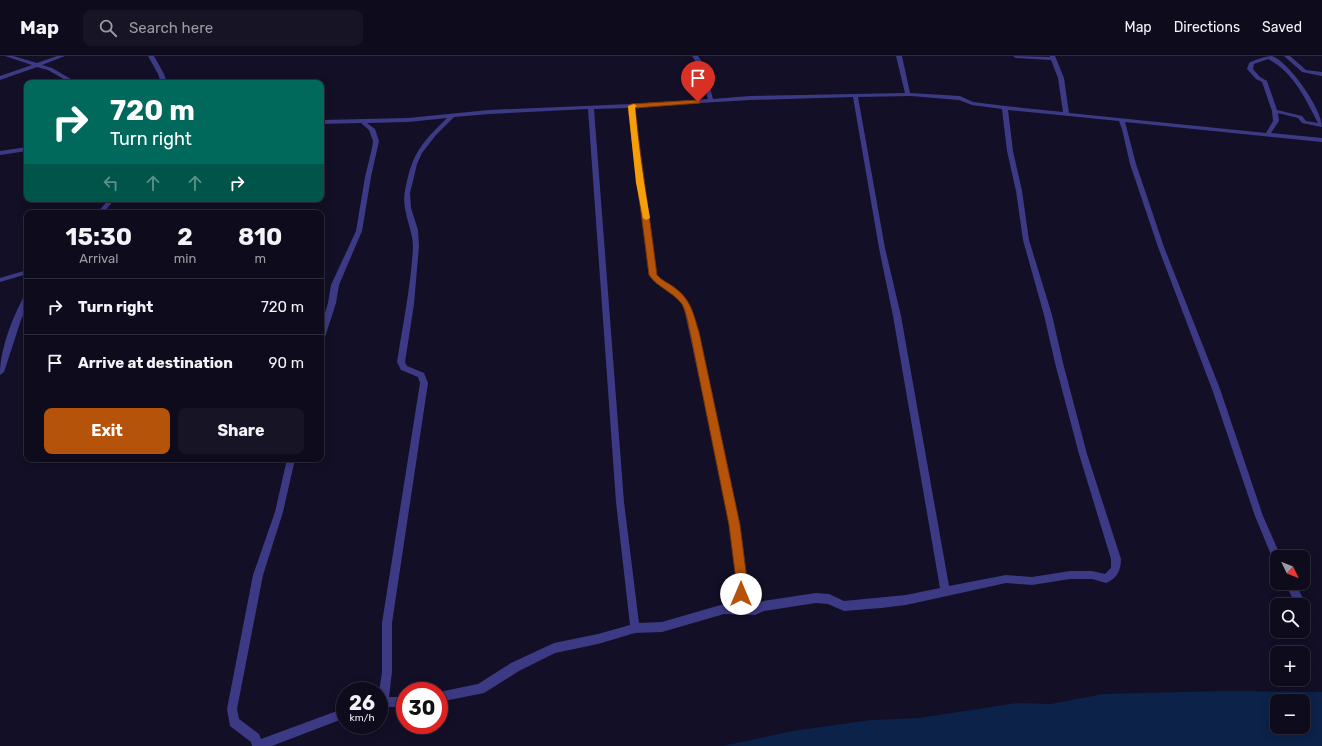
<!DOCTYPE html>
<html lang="en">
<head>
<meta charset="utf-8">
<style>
  :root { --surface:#0e0b1c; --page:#171425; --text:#f1f3f6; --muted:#9b9ba3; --line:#2e2b3b; --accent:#b45309 }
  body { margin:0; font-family:Rubik,sans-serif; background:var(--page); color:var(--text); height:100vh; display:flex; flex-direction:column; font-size:15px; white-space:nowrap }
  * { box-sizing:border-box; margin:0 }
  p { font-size:13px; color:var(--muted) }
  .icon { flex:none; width:22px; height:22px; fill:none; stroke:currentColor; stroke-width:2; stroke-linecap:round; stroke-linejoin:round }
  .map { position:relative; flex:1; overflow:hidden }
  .panel { position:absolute; left:24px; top:154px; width:300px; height:252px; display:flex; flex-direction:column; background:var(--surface); border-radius:8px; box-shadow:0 2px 10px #0003,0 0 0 1px var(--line) }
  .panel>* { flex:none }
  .banner { position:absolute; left:24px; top:24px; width:300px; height:122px; border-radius:8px; box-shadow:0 2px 10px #0003,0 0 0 1px var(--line); background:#00695c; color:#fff; overflow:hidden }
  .needle { width:26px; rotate:133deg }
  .tools { position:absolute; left:1270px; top:494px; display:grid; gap:8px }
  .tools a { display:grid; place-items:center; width:40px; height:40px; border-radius:8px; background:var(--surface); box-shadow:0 2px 10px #0003,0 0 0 1px var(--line); font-size:20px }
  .speed { position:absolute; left:336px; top:626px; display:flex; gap:8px; font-size:20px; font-weight:700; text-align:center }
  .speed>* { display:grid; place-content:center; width:52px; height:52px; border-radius:50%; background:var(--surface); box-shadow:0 2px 10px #0003,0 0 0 1px var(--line); line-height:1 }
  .speed small { font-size:10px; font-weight:400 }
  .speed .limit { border:6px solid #d22; background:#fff; color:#111 }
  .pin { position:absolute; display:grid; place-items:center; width:34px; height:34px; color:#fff; margin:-41px -17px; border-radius:50% 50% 50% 0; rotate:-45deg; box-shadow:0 0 4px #0007 }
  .pin .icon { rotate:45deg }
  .me { position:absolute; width:44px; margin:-22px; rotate:0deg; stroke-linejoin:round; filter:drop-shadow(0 0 3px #0008) }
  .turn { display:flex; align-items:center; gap:14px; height:84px; padding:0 20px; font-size:18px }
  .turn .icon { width:52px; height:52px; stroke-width:2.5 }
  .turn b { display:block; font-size:28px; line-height:34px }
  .lanes { display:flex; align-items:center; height:38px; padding:0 20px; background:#0003; justify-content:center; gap:20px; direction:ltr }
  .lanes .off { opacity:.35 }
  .eta { display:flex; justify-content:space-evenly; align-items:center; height:68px; text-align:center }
  .eta b { font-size:24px; font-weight:700; line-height:28px }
  .action { display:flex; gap:8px; margin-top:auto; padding:8px 20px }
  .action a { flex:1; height:46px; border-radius:8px; background:var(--accent); color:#fff; font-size:16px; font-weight:700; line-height:46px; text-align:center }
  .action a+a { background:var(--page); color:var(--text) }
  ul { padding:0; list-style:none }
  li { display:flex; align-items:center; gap:12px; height:56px; padding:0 20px; border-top:1px solid var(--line) }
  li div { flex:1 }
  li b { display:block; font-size:15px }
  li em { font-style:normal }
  header { display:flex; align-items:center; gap:24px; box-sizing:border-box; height:56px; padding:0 20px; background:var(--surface); border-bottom:1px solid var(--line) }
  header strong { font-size:19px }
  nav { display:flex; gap:22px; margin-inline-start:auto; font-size:14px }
  .search { width:280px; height:36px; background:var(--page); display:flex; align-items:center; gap:10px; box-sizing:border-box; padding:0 14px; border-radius:8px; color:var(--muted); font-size:15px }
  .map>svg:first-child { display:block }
  .water { fill:#0c2248; fill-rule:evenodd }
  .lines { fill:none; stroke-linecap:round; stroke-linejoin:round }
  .minor { fill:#3d3a85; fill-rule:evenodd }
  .route { fill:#b45309; stroke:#753606 }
  .slow { fill:#f59e0b }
</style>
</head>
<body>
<header>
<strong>Map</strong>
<div class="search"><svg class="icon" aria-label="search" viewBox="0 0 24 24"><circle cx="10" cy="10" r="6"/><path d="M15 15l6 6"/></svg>Search here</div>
<nav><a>Map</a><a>Directions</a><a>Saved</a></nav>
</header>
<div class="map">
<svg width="1322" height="690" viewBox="0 0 1322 690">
  <rect width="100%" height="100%" fill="#130f26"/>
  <path class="water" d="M1224,635L1322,636V690H722L793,675L871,664L919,662L1017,647L1051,648L1103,638ZM1277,645H1303V671H1277Z"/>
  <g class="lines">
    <path class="minor" d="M5,0H13L37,7L57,0H65L42,9L52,12L71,23L87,27H76L67,25L48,14L37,11L0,24V20L32,9Z
      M148,0H154L164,18L167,27H161L158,18Z
      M692,0H698L704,9L713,43L750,40L905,37L896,0H902L910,37L960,40L973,46L1005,50L1063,56L1058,22L1051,4L1016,2L1013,0L1050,1L1049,0H1055L1064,22L1069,57L1266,77L1273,65L1272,55L1262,26L1256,23L1247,13L1249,7C1254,4 1266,0 1272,0C1289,6 1322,53 1322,71L1302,67L1298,62L1278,57L1279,65L1271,77L1322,82V86L1125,66L1136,108L1164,191L1220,333L1263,460L1281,501H1277V507L1274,506L1255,460L1212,333L1158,191L1130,108L1122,73L1119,65L1008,54L1013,95L1022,135L1029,184L1052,259L1063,307L1087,398L1121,503C1121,514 1117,523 1106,527L1092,523H1070L1032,529L1006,527L906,549L881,552L844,555L828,548L816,547L764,555L755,559L724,558L662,576L635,577L598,588L555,597L519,615L484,637L439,646V636L478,628L511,607L554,587L598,578L630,569L616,446L588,53L489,58L454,61L436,79L422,97L417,108L410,137L411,152L418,174L419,190L414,248L405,306L407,310L424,317L428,327L392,567V616L389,641H405V651H379V636L382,616V567L420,327L418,321L401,314L397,306C403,268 411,229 413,191C413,177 407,166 405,152C403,143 405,134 407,125C414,94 425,84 447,62L408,66L367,67L375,73L379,85L371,121L362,175L339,229L336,247L325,281L321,284V270L328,247L331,229L356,175L365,121L372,92L373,85L369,74L361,67L321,68V64L408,62L489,54L631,48L708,43L698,9ZM1268,3C1293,16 1305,42 1318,67L1306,65L1302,60L1277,54L1267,25L1260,21L1253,13L1254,8ZM911,40L959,44L972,49L1002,53L1007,95L1016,135L1023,184L1044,259L1055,307L1079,398L1111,503V512L1105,518L1092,515H1070L1032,521L1006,519L949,530L901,260L885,192L858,41ZM853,41L879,192L893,260L940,532L906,539L844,545L829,538L816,537L763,545L756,548L748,544L745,533L746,524L739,469L693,257C689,247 683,237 674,232C668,228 661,225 656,219L650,164L643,127L634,51L750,44ZM628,52L637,127L644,164L650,219L657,228L671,236L676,241L682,248L685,257L723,432L729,469L736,524V536L740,549L724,548L662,566L639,567L624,446L594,53Z
      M1284,0H1290L1306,14L1322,16V20L1302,16Z
      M27,91V95L0,99V95Z
      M109,143H115L103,157H97Z
      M27,214V218L0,226V222Z
      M24,240H27V250L21,264L4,316L0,319C0,293 12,263 24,240Z
      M287,403H295L283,456L263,519L237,653L239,663L259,678L261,683L345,652V662L272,690H252L251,686L230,670L227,653L253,519L275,456Z
      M1285,527H1295L1306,548L1304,551L1303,552V549H1296Z"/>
  </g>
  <path class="route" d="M698,44L701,46L700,47L635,52C641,107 650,163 657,219C662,225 669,227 675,232C691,244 693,257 699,276L740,469L747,524C746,530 747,537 745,542L741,543L737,542C734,536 735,531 736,524L729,469L690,276C688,267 686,255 682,248C673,236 657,231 649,219C642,162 634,106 628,50L631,48Z"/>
  <path class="slow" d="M634,48L637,50L635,51C638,88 643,125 650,162L646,164L643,162L636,127L628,50Z"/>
</svg>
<div class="tools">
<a><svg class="needle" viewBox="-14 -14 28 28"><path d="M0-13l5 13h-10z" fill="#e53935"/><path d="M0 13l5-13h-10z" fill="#9b9ba3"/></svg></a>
<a><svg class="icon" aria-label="search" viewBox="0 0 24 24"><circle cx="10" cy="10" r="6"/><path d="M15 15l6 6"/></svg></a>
<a>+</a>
<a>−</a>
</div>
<div class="speed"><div>26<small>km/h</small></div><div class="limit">30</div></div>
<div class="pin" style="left:698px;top:46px;background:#d93025"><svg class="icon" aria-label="arrive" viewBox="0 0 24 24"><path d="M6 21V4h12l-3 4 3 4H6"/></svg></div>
<svg class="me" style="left:741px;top:538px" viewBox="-20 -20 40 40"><circle r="19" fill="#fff"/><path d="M0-13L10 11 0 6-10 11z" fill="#b45309"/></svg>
<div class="banner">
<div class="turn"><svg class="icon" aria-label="right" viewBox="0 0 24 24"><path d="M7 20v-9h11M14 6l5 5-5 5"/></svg><div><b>720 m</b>Turn right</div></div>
<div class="lanes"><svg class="icon off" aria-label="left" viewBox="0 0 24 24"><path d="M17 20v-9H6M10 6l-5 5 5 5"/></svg><svg class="icon off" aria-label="ahead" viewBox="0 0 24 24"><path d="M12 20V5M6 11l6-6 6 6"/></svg><svg class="icon off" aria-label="ahead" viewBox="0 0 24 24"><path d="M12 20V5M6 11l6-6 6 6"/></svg><svg class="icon" aria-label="right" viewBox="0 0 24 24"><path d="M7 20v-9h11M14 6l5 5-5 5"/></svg></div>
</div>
<section class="panel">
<div class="eta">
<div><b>15:30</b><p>Arrival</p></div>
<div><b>2</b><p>min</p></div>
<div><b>810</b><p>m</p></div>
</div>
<ul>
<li><svg class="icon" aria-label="right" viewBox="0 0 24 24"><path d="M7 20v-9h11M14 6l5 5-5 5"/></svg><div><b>Turn right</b></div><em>720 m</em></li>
<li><svg class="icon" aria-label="arrive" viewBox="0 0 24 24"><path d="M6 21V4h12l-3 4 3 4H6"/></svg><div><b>Arrive at destination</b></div><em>90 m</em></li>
</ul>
<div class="action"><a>Exit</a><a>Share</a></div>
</section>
</div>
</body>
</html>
